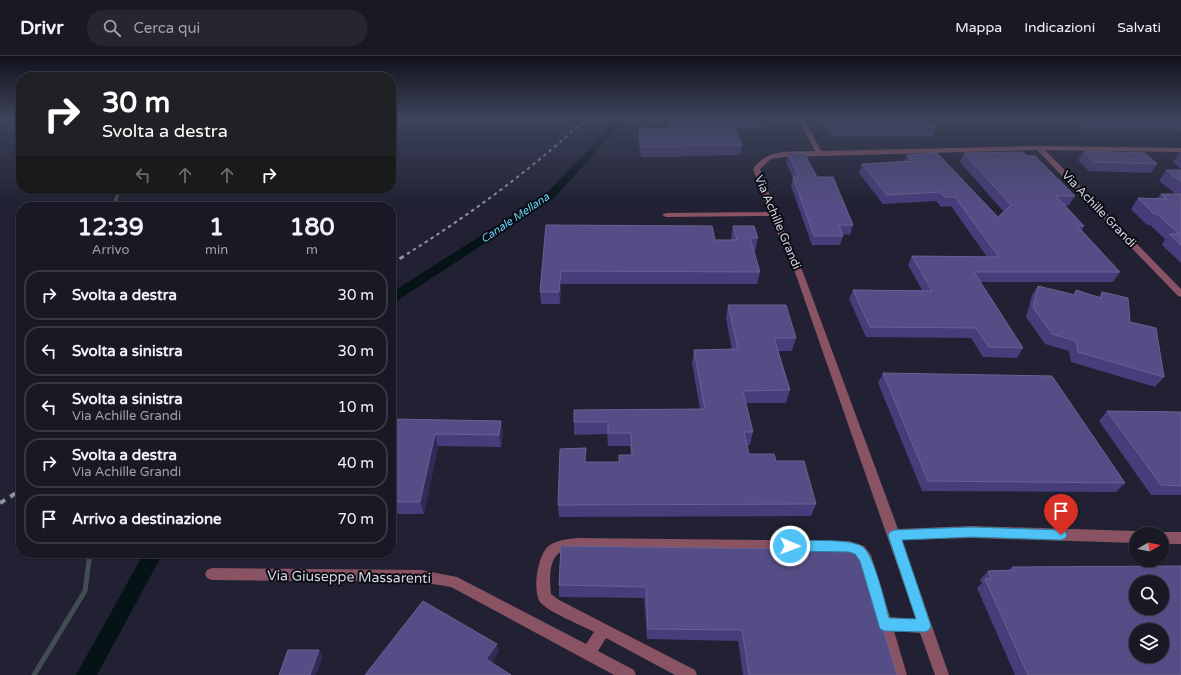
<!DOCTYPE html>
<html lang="it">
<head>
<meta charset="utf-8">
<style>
  :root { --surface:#191926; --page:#262632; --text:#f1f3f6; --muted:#9fa0a7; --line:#373843 }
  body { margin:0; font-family:"Varela Round",sans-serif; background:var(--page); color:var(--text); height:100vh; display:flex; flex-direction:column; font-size:15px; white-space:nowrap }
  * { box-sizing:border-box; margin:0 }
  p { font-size:13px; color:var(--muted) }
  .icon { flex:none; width:22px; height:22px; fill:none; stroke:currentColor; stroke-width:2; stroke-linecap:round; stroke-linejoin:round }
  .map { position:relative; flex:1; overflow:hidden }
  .drawer { position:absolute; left:16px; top:146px; width:380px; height:356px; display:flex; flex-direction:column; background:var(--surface); border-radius:16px; box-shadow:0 1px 3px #0004,0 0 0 1px var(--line) }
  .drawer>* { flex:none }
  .top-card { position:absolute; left:16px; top:16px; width:380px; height:122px; border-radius:16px; box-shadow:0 1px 3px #0004,0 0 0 1px var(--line); background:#202124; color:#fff; overflow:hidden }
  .needle { width:26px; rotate:80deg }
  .tools { position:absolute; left:1129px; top:471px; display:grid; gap:8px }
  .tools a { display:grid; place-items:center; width:40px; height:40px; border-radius:50%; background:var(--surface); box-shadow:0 1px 3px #0004,0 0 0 1px var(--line); font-size:20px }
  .pin { position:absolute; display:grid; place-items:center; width:34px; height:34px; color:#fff; margin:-41px -17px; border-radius:50% 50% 50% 0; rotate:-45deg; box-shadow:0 0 4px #0007 }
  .pin .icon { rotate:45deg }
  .me { position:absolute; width:44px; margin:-22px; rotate:91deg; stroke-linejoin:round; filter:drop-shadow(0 0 3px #0008) }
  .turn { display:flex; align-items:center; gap:14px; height:84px; padding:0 20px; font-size:18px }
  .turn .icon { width:52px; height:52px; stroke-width:2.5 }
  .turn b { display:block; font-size:28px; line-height:34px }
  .lanes { display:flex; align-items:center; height:38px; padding:0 20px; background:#0003; justify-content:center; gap:20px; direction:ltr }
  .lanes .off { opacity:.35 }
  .eta { display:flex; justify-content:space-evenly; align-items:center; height:68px; text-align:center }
  .eta b { font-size:24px; font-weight:700; line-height:28px }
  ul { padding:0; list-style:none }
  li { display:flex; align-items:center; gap:12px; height:50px; margin:0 8px 6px; padding:0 12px; border:2px solid var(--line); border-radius:16px }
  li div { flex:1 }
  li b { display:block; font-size:15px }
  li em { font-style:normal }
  header { display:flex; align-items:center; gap:24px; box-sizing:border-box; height:56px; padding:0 20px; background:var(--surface); border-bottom:1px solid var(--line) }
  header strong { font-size:19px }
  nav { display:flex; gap:22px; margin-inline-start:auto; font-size:14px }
  .search { width:280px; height:36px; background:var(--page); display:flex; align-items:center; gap:10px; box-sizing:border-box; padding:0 14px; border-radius:16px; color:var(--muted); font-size:15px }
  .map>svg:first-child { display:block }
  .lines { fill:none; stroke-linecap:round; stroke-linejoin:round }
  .stream-far1 { stroke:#424c53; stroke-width:3 }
  .stream { stroke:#424c53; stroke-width:5 }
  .canal { fill:#051216; fill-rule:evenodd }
  .minor { fill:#895363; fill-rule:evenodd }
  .rail-far2 { stroke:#9091a0; stroke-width:2; stroke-dasharray:3.5 3.5; stroke-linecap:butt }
  .rail-far1 { stroke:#9091a0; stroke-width:3; stroke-dasharray:5 5; stroke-linecap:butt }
  .rail { stroke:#9091a0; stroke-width:4; stroke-dasharray:6 6; stroke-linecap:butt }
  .wall { fill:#463d7a }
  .shaded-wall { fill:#312b59 }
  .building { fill:#554d85; stroke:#686293; fill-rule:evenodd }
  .route { fill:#4fc3f7; stroke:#337fa1 }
  .labels { text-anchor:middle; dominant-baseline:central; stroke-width:4; stroke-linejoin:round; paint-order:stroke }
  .far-water-label { font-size:11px; font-style:italic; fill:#69d4f5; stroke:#0b0c14 }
  .street-label { font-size:12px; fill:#d2d3e0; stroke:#0b0c14 }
  .near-street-label { font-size:14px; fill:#d2d3e0; stroke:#0b0c14 }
</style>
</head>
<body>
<header>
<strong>Drivr</strong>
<div class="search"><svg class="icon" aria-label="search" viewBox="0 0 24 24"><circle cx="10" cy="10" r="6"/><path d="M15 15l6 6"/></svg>Cerca qui</div>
<nav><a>Mappa</a><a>Indicazioni</a><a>Salvati</a></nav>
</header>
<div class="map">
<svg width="1181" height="619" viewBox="0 0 1181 619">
  <rect width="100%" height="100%" fill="#212133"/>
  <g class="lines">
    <path class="stream-far1" d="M113,151L120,133"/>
    <path class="stream" d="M34,619L85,535L90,497"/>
    <path class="canal" d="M618,62H627L554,142L395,246L391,247V237L546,138Z
      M144,497H163L97,619H76Z"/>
    <path class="minor" d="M798,62H804L821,95L1039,90L1181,92V96L1045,94L1181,233V241L1178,240L1037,94L784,101L771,103L760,113L777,158L804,219L898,473L971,470L1136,475L1141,478H1136V487L971,482L902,484L949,619H935L920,577L894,575L907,619H893L860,506L855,499L849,497L577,494C571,494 563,493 558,498C548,507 550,526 551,538L559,544L695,614L697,619H675L606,582L598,595L634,614L636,619H614L451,531L421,526L212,524L207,522L205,518L207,514L212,512L421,514L457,521L586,588L594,576C581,569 548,556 540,546C532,534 538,496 550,489C558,484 568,483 577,482L849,485L864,490L871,499L890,561L916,563L796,219L770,160L666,161L662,159L666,157L768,156L753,113C767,92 792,96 815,95Z
      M1162,476H1181V488H1162V478H1158Z"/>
    <path class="rail-far2" d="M407,198C471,158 532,113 587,62"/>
    <path class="rail-far1" d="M391,208L409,197"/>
    <path class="rail" d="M0,447L21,434"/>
  </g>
  <path class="wall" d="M666,62H765L763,71H734L742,89L740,99L679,100V101H641L638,82L639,72L669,73Z
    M821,62H966L965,64H930L936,71L933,80H831Z
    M1069,62H1181V76L1177,74H1082Z
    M1084,95L1157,108L1151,117L1089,115L1078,104Z
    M1180,96H1181V113L1173,106Z
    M788,97L817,121L853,169L850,179L842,178L843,180L840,189H812L791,130L793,122L786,106Z
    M964,97L1027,100L1075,140L1069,149L1065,150L1084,170L1082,174L1120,216L1113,226H980L1023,292L1017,302L983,301L971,282L866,281L849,243L853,234H922L908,209L912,200L987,201L951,150L941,151L936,145L883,148L859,117L862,108L905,105L907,99L998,161L1004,156L960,106Z
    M1166,114H1181V207L1162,189L1165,183L1150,169H1147L1131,153L1138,142L1157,143L1161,138H1176L1159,125Z
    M546,169L715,184H732L731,182L733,170L758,182L755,195H754L760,216L757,228H561L560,248H541L540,236Z
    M1038,230L1073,239L1076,234L1099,241L1102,236L1130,266L1164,321L1155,331L1071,306L1069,295L1045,288L1026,261L1032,239Z
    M728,249L796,282L792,295H778L790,334L786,347H746L753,376L750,389H747L749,398L776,405L816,448L811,460L559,461L558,449L586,406H619V399H631L630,390H608L607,378L574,379V354L700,353L692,307L694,294H732L726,262Z
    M883,317L1125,427L1116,436L922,435L878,327Z
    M1107,355L1181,356V439H1151L1099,365Z
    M391,363L501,365L503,377L501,391L438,390L424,458H391Z
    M561,490L897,619H743L738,585L647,583L644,542L559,541V529Z
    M1012,511L1181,619H1015L977,532L982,527L980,524L988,515L1009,514Z"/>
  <path class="shaded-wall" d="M561,215V228L560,248L559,236Z
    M501,365L503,377L501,391L499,379Z
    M435,378L438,390L424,458L420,446Z
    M497,588L499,596L489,611L486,603Z
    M319,594L323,600L316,619H310Z"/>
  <path class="building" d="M669,62H731L742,89L679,90L680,91H641L639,72L672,73Z
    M828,62H928L936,71H833Z
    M1084,62H1181V65L1087,64Z
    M1084,95L1145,97L1157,108L1094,106Z
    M1023,96L1027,100H1035L1075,140H1056L1084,170H1077L1120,216H974L1023,292L989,291L976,272L870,271L853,234L932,235L912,200L999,201L955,141H945L940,136L887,139L862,108L913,105L907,99L937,97L998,161L1011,149L964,97Z
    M788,97H804L817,121H833L853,169H839L843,180H814L793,121H799Z
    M1166,114H1181V126Z
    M1161,138H1181V189L1169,178H1179L1157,158H1154L1138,142L1167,143Z
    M546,169L712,170L715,184H737L733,170H754L758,182H750L760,216L561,215L559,236H540Z
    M1038,230L1075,239L1076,234L1101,242L1102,236L1128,242L1130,266L1156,272L1164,321L1078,296L1076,285L1052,278L1033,251Z
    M728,249H786L796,282H774L790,334L743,335L753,376H744L749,398H774L776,405H804L816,448L558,449L560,393L586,392L585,406H619V399H632L631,377H608V366H574V354L705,353L694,294L738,293Z
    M883,317L1052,320L1125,427L928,425Z
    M1107,355L1181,356V430L1161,429Z
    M391,363L501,365L499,379L435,378L420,446H391Z
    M561,490L859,494L897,619H749L742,574L648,573L646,531L559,529Z
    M1181,510V619H1028L985,523L991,522L988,515L1014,514L1012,511ZM1136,526H1162V552H1136ZM1136,574H1162V600H1136Z
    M423,545L497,588L486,603L511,619H365Z
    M288,594H319L310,619H279Z"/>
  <linearGradient id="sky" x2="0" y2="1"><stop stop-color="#12121c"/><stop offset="0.42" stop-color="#3d435b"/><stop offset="1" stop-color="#3d435b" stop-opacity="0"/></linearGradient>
  <rect width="1181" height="149" fill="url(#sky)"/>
  <path class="route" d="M971,471L1061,474L1065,475L1067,479L1065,482L1061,484L971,481L902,484L931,570L929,574L925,576L885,575L880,573L860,505L855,498L849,496L790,495L786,494L784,490L786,486L790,485C806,485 851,482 863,491C874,499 885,547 889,562L916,563L888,479L890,476L894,474Z"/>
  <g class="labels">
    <g class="far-water-label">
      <text transform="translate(515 162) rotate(-34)">Canale Mellana</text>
    </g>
    <g class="street-label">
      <text transform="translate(1099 153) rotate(46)">Via Achille Grandi</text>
      <text transform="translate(778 166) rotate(67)">Via Achille Grandi</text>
    </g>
    <g class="near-street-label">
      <text transform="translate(349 521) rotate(1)">Via Giuseppe Massarenti</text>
    </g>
  </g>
</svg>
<div class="tools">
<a><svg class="needle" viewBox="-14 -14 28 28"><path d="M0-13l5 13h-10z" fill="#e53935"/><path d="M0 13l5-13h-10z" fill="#9fa0a7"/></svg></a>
<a><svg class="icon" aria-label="search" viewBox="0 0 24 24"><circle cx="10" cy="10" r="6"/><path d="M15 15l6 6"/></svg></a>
<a><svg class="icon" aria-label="layers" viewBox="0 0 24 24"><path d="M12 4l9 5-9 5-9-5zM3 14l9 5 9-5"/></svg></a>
</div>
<div class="pin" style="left:1061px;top:479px;background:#d93025"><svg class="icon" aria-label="arrive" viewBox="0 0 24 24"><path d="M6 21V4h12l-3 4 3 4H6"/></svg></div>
<svg class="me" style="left:790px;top:490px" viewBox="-20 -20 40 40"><circle r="17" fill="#4fc3f7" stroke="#fff" stroke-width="3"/><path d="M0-11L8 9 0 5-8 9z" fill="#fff"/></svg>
<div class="top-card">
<div class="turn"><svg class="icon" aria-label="right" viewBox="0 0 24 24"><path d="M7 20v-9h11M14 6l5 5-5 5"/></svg><div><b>30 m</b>Svolta a destra</div></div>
<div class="lanes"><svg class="icon off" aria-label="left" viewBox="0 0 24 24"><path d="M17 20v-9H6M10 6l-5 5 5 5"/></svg><svg class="icon off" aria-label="ahead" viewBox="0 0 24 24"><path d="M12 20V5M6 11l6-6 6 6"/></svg><svg class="icon off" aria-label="ahead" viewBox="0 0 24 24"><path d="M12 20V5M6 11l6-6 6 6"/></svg><svg class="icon" aria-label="right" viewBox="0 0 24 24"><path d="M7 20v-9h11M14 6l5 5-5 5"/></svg></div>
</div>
<section class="drawer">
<div class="eta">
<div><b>12:39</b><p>Arrivo</p></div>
<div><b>1</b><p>min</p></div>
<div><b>180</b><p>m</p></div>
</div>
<ul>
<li><svg class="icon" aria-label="right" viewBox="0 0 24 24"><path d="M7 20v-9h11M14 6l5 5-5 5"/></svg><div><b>Svolta a destra</b></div><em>30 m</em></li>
<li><svg class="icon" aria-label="left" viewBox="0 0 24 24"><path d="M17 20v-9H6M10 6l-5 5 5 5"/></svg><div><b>Svolta a sinistra</b></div><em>30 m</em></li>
<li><svg class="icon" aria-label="left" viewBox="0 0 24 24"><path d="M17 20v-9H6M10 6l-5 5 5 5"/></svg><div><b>Svolta a sinistra</b><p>Via Achille Grandi</p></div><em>10 m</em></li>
<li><svg class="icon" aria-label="right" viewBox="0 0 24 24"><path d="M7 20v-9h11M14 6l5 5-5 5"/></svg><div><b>Svolta a destra</b><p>Via Achille Grandi</p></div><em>40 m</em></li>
<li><svg class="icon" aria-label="arrive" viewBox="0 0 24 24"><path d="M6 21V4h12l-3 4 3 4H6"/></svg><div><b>Arrivo a destinazione</b></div><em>70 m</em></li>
</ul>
</section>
</div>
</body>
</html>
